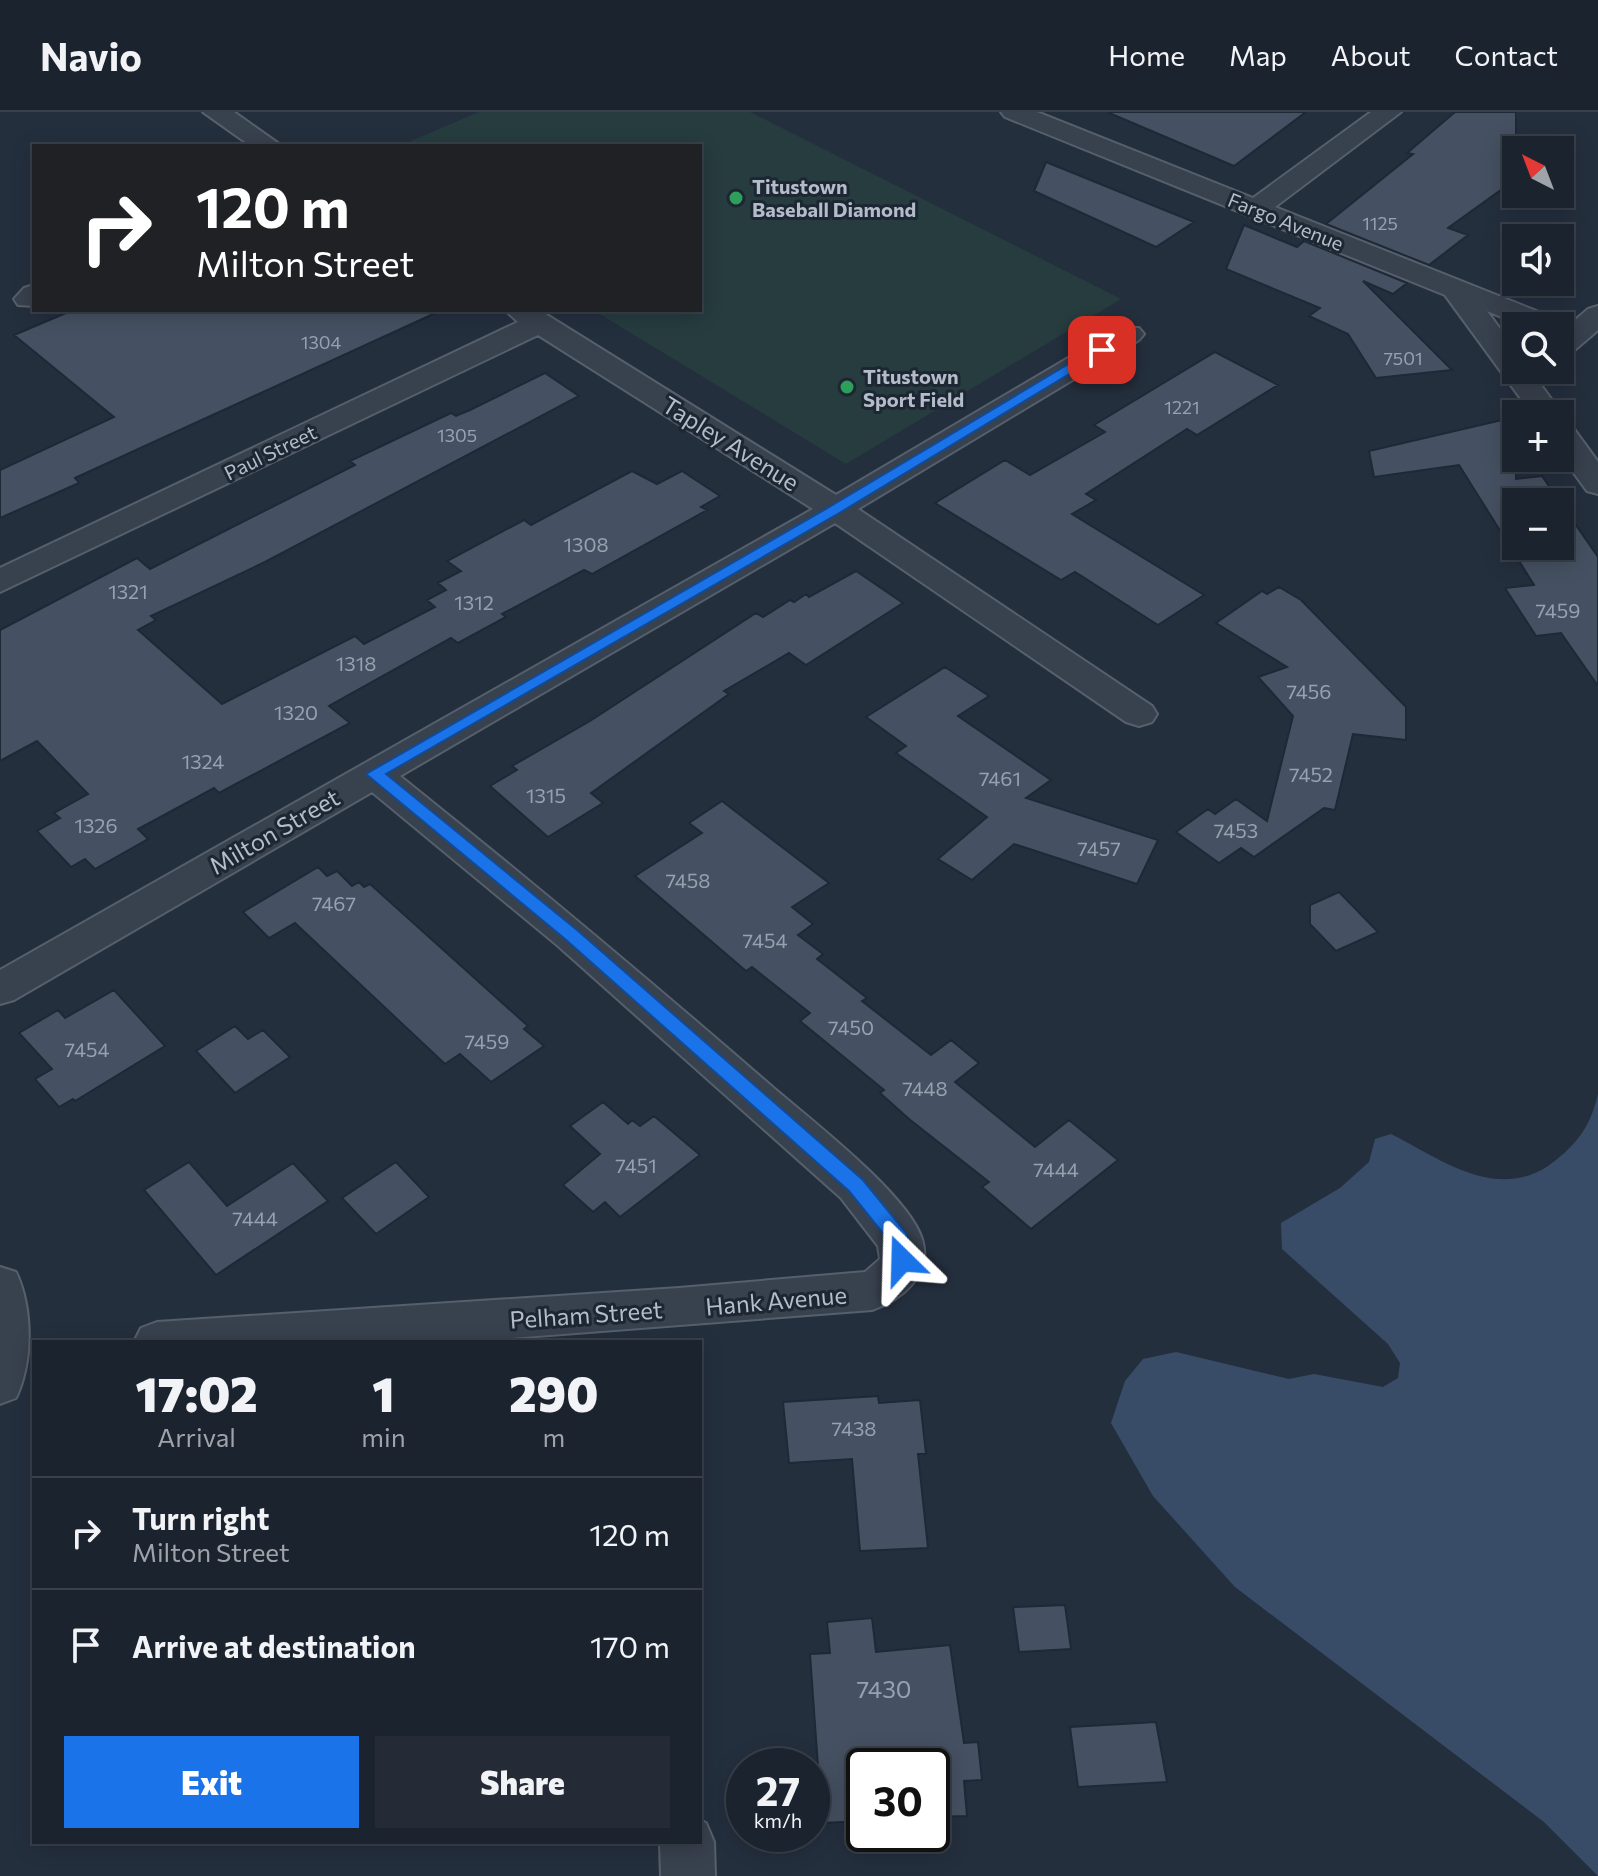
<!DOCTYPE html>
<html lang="en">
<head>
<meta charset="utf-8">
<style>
  :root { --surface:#1b232e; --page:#242b36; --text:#f1f3f6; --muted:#a0a4aa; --line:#39404a; --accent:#1a73e8 }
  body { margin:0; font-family:Commissioner,sans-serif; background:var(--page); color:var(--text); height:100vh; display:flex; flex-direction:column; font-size:30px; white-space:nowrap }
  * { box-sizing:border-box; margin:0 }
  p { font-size:26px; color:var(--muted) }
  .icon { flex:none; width:44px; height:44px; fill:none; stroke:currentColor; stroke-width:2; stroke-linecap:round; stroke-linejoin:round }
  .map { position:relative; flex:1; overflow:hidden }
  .side { position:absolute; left:32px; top:1228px; width:670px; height:504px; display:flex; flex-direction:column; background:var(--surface); border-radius:0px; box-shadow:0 4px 20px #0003,0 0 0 2px var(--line) }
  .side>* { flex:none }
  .banner { position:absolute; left:32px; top:32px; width:670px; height:168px; border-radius:0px; box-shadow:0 4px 20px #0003,0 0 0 2px var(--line); background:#202124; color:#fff; overflow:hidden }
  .needle { width:52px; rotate:318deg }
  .tools { position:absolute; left:1502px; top:24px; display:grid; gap:16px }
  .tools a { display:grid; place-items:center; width:72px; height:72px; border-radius:0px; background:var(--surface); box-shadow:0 4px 20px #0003,0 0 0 2px var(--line); font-size:40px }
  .speed { position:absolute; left:726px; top:1636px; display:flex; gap:16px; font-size:40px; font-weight:700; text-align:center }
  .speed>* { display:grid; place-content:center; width:104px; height:104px; border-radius:50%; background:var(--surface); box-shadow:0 4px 20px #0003,0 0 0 2px var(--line); line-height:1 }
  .speed small { font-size:20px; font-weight:400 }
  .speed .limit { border:4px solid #111; border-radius:12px; background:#fff; color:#111 }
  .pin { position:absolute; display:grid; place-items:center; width:68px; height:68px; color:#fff; margin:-34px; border-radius:16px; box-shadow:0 4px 12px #0006 }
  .me { position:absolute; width:88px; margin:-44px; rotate:338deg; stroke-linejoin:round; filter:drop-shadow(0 0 6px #0008) }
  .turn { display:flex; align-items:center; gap:28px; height:168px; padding:0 32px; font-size:36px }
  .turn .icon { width:104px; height:104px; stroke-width:2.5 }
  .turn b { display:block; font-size:56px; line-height:68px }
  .eta { display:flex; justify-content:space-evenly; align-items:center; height:136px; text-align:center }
  .eta b { font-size:48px; font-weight:800; line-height:56px }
  .button { display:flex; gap:16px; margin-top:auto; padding:16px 32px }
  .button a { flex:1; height:92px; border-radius:0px; background:var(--accent); color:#fff; font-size:32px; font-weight:800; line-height:92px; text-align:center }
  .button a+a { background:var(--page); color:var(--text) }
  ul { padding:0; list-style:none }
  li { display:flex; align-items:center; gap:24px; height:112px; padding:0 32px; border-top:2px solid var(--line) }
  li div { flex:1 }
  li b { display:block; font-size:30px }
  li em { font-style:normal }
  header { display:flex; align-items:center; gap:48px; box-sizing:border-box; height:112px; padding:0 40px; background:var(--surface); border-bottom:2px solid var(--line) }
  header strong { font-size:38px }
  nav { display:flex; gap:44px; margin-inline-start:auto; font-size:28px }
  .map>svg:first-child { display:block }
  .green { fill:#263c3f }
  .water { fill:#394c67 }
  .building { fill:#455162; stroke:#1f2835; stroke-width:2; fill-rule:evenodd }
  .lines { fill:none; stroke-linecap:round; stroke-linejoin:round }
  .street-casing { stroke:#565f6c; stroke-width:4 }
  .street { fill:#38414e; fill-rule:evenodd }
  .route { fill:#1a73e8; stroke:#114b97; stroke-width:2 }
  .leisure-dot { fill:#2e9e5b; stroke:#1d2633; stroke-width:3 }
  .labels { text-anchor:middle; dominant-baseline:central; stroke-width:6; stroke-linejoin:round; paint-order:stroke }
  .far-number-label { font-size:18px; fill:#98a1af }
  .far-poi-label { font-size:20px; font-weight:bold; fill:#b4bcc9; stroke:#1d2633; text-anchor:start }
  .far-street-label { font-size:20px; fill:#b4bcc9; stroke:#1d2633 }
  .number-label { font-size:20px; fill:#98a1af }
  .street-label { font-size:24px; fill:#b4bcc9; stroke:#1d2633 }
  .near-number-label { font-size:24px; fill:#98a1af }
</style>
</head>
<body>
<header>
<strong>Navio</strong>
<nav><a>Home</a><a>Map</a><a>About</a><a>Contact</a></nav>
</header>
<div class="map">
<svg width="1598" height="1764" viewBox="0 0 1598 1764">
  <rect width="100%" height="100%" fill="#242f3e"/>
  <path class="green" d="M479,0H750L1121,187L846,352L593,198H700V34H399Z"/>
  <path class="water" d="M1598,982V1764L1544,1710L1235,1475L1153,1384L1111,1311L1125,1269L1143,1247L1176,1240L1289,1267L1314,1262L1383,1275L1398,1266L1400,1251L1388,1232L1282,1137L1281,1111L1340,1076L1369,1050L1375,1027L1391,1022C1444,1049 1501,1093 1556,1048C1579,1030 1591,1012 1598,982Z"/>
  <path class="building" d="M1107,0H1306L1234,54Z
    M1455,0H1516V67L1448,116L1468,123L1429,153L1326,112L1413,42L1407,41Z
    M1046,50L1194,110L1156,135L1034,79Z
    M1244,113L1297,135L1304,129L1407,171L1393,182L1363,169L1452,258L1376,266L1348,222L1309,204L1320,196L1226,157Z
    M73,198H442L75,366L79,371L0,406V358L114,305L14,223Z
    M1215,240L1278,273L1197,323L1187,317L1086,382L1096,388L1072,402L1204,483L1158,513L1075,460L1061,468L935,391L1005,348L1030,363L1105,320L1094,313Z
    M545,261L579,284L265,450L151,504L156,508L138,518L222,592L355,524L364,532L435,495L427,488L446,478L438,471L461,459L447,449L524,408L531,413L632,359L657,372L682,359L720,384L701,395L707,398L592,462L584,458L502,502L506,505L458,531L451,526L329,594L350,611L219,681L214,676L138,717L148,727L95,757L85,747L71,755L37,719L60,706L54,701L88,682L37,629L0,649V518L137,446L150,457L355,353L350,349L451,301L456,304L470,298Z
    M1502,308L1516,322V367L1542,364L1598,445V574L1561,521L1536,524L1505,476L1534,473L1459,353L1374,365L1369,339ZM1516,390H1560V434H1516Z
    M856,459L903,491L806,553L789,541L724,579L729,582L591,681L603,691L548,725L490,674L517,658L512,654L590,609L756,501L763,505L790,488L794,490L806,482L809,485Z
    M1279,475L1301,488L1406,595V628L1353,622L1335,698L1324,696L1254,745L1241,736L1219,751L1176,720L1208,697L1215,702L1236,687L1267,709L1293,604L1258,565L1287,555L1216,511L1262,479L1267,482Z
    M945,555L989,584L958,604L1051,668L1026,686L1158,728L1137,772L1014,732L972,768L938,747L987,705L896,641L906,634L866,605Z
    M722,689L829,771L792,795L813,812L798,823L823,842L817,847L867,886L862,889L931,943L951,928L979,951L955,970L1035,1035L1069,1008L1118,1048L1031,1117L982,1075L989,1070L909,1007L880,981L884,978L800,909L810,901L752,855L746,859L635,764L702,721L689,711Z
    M318,755L327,764L337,759L352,774L359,770L364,775L370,772L528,914L524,917L544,934L491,970L460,942L445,952L295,811L269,826L243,800Z
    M1339,780L1378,820L1336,839L1310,812V793Z
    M114,878L165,934L75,989L73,987L59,995L35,967L52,957L19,921L58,898L65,906Z
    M235,914L248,927L263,918L290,945L235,981L196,939Z
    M603,990L628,1012L632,1008L640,1014L654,1004L700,1043L620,1105L605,1090L593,1100L563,1073L600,1042L570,1014Z
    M189,1050L227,1094L293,1051L328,1089L216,1163L144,1078Z
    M396,1050L429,1085L376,1122L342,1086Z
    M878,1284L879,1291L920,1288L926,1342H918L928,1436L860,1439L852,1347L789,1351L783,1290Z
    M1065,1493L1071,1537L1019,1540L1013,1495Z
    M872,1506L876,1540L950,1533L964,1631L978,1630L982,1668L964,1669L967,1704L932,1705V1654H864V1709L822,1711L810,1542L830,1541L827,1510Z
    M1156,1610L1167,1670L1078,1675L1070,1615Z"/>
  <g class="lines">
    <defs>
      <path id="street" d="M203,0H234L282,34H251Z
        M1001,0H1037L1253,86L1371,0H1401L1275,95L1559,208L1564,214L1560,219V214H1523L1487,199L1516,239V258H1530L1562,302L1560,305V302H1532L1445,183L1005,5Z
        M34,173V194L18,193L14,187L24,176Z
        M1598,194V218L1570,242L1560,245V221L1588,197Z
        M505,198H539L836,383L1119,216H1139L1144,222L1139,228L858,397L1152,594L1157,602L1152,610L1139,614L1126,610L835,411L400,664C525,764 648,867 769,972C807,1005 908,1082 922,1127C933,1163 901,1188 872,1198L460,1230H134L141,1216L157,1210L679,1176L865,1160L880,1147L878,1134L841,1086L557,833L372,680L14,888L0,892V858L813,397L538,223L0,480V456L518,210Z
        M1560,311L1571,313L1598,350V382L1587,379L1560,342Z
        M0,1155L16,1160C33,1196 33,1250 16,1286L0,1292Z
        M700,1708L706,1711L714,1730L715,1764H661L660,1730H700Z"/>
    </defs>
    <use href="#street" class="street-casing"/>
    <use href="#street" class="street"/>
  </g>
  <path class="route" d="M1097,235L1109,238L841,400L386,662L577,818L863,1068L907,1122L912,1148L902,1157L892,1148L890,1130L849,1079L565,827L366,662L831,394Z"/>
  <g class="leisure-dot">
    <circle cx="736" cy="86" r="8"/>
    <circle cx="847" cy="275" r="8"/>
  </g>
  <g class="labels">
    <g class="far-number-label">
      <text x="1380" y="111">1125</text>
      <text x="321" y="230">1304</text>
      <text x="1403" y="246">7501</text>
      <text x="1182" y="295">1221</text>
      <text x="457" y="323">1305</text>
    </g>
    <g class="far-poi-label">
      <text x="752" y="74">Titustown<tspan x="752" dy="23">Baseball Diamond</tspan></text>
      <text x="863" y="264">Titustown<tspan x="863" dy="23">Sport Field</tspan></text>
    </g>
    <g class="far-street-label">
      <text transform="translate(1286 109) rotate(22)">Fargo Avenue</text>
      <text transform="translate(270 340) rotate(-26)">Paul Street</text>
    </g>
    <g class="number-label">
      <text x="586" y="432">1308</text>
      <text x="128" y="479">1321</text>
      <text x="474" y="490">1312</text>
      <text x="1558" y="498">7459</text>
      <text x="356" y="551">1318</text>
      <text x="1309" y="579">7456</text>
      <text x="296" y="600">1320</text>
      <text x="203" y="649">1324</text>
      <text x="1311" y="662">7452</text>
      <text x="1000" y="666">7461</text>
      <text x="546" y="683">1315</text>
      <text x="96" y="713">1326</text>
      <text x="1236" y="718">7453</text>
      <text x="1099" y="736">7457</text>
      <text x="688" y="768">7458</text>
      <text x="334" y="791">7467</text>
      <text x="765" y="828">7454</text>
      <text x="851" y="915">7450</text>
      <text x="487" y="929">7459</text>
      <text x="87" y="937">7454</text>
      <text x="925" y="976">7448</text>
      <text x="636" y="1053">7451</text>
      <text x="1056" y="1057">7444</text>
      <text x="255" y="1106">7444</text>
      <text x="854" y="1316">7438</text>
    </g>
    <g class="street-label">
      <text transform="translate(731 331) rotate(32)">Tapley Avenue</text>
      <text transform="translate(274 719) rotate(-30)">Milton Street</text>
      <text transform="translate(776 1188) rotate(-5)">Hank Avenue</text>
      <text transform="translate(586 1202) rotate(-4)">Pelham Street</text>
    </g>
    <g class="near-number-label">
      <text x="884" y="1576">7430</text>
    </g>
  </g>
</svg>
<div class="tools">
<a><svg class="needle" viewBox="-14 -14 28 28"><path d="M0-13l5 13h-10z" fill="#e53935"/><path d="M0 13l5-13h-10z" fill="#a0a4aa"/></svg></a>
<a><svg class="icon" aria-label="sound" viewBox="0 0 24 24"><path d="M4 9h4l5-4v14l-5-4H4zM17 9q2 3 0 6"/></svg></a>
<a><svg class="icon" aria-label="search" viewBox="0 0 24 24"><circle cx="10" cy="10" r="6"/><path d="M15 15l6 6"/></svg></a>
<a>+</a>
<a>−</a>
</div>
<div class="speed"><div>27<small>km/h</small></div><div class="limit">30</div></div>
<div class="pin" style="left:1102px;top:238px;background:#d93025"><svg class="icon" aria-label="arrive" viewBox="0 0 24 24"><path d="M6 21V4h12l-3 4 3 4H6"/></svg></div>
<svg class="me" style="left:902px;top:1148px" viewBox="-20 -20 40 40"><path d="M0-17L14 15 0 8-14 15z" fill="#1a73e8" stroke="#fff" stroke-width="4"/></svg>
<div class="banner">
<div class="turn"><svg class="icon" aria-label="right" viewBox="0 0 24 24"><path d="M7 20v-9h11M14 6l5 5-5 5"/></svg><div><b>120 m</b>Milton Street</div></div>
</div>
<section class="side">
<div class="eta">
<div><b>17:02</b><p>Arrival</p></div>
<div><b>1</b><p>min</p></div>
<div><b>290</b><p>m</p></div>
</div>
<ul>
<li><svg class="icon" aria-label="right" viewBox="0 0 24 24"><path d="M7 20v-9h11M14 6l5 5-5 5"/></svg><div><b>Turn right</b><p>Milton Street</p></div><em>120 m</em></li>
<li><svg class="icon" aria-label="arrive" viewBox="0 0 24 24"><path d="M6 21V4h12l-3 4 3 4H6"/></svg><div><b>Arrive at destination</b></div><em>170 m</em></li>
</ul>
<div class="button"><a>Exit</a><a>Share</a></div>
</section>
</div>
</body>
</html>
